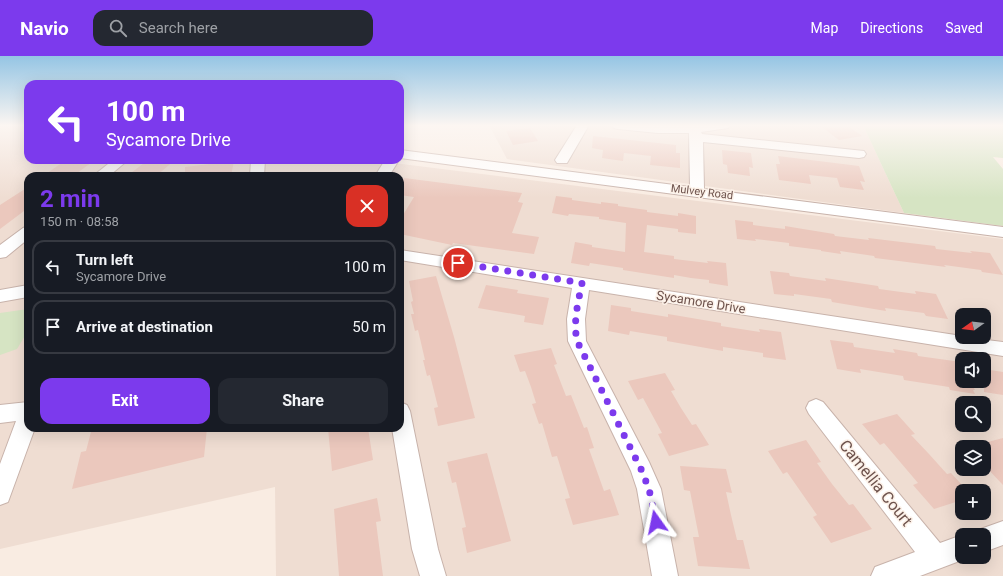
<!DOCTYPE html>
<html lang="en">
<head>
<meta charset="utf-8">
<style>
  :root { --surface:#171b24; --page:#242831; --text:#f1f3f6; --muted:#9ea1a6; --line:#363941; --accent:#7c3aed }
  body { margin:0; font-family:Roboto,sans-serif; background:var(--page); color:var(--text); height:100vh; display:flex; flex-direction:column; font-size:15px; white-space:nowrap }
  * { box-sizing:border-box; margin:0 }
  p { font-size:13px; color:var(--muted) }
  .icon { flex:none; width:22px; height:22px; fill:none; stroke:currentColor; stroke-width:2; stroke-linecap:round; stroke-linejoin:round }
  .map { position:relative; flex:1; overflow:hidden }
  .side { position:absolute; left:24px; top:116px; width:380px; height:260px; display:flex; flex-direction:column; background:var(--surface); border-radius:12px; box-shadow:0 4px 16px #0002 }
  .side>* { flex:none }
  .top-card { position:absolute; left:24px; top:24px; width:380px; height:84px; border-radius:12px; box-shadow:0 4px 16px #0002; background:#7c3aed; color:#fff; overflow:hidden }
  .needle { width:26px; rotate:256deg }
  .tools { position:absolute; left:955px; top:252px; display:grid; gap:8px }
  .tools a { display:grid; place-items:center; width:36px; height:36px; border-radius:8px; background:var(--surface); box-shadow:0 4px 16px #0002; font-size:20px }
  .pin { position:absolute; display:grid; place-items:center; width:34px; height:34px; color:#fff; margin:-17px; border:2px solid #fff; border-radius:50%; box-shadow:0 1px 4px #0007 }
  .me { position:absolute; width:44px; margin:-22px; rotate:348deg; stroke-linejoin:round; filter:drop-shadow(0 0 3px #0008) }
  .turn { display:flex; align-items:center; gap:14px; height:84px; padding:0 16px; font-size:18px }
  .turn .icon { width:52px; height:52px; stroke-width:2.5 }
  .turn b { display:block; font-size:28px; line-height:34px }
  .round { display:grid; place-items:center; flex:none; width:42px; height:42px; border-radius:12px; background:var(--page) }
  .headline { display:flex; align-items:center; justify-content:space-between; height:68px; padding:0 16px }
  h1 { font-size:24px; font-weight:700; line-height:30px; color:var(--accent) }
  .cta { display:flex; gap:8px; margin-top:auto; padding:8px 16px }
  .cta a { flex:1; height:46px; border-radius:12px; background:var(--accent); color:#fff; font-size:16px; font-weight:700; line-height:46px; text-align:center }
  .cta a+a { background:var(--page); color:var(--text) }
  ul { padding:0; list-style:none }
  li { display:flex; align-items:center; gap:12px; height:54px; margin:0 8px 6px; padding:0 8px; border:2px solid var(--line); border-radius:12px }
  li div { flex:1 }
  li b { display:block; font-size:15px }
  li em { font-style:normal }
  header { display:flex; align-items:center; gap:24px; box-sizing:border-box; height:56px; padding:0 20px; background:var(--accent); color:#fff }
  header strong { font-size:19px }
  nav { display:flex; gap:22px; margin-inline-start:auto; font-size:14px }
  .search { width:280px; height:36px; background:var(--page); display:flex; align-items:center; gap:10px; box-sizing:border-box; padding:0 14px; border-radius:12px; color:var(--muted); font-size:15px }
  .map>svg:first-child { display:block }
  .residential { fill:#efddd2; fill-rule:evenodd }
  .green { fill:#d6e4c3 }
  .building { fill:#ebc8bd }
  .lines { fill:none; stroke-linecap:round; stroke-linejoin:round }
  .minor-casing { stroke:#c8b3ab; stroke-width:2 }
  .minor { fill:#fff; fill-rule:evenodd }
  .route { stroke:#7c3aed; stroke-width:7; stroke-dasharray:0 12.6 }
  .labels { text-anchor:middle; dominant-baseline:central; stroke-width:3; stroke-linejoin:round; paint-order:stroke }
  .far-street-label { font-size:11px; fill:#6d524c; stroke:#fcf1e8 }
  .street-label { font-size:13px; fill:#6d524c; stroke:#fcf1e8 }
  .near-street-label { font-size:16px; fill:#6d524c; stroke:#fcf1e8 }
</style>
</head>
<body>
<header>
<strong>Navio</strong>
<div class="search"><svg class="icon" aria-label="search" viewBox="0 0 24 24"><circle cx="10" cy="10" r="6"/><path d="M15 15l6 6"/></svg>Search here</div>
<nav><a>Map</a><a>Directions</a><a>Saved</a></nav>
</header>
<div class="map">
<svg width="1003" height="520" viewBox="0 0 1003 520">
  <rect width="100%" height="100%" fill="#f9ece2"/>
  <path class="residential" d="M0,69H28V104H370L1003,183V520H276L275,431L0,493ZM28,120H400V372H28ZM962,259H984V281H962ZM962,303H984V325H962ZM962,347H984V369H962ZM962,391H984V413H962ZM962,435H984V457H962ZM962,479H984V501H962Z
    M489,69H863L904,157L507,103Z"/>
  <path class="green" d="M863,69H1003V102L993,101L1003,113V170L904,157Z
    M28,253V275L17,293L0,299V257Z"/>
  <path class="building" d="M819,69H847L862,80L839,84Z
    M530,72L538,85L513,89L506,75Z
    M593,80L676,89V97H680V112L650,109L651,100L624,97L623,105L602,102L603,94L592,92Z
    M722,94L751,97L753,112L749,111L750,120L728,117L727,109L723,108Z
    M778,100L859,110L865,126L860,125L864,134L840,131L837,122L809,119L811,128L779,124L776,108H780Z
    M66,104H95L73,120H43Z
    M148,104H175L156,120H127Z
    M234,105L231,120H185V111Z
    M404,122L522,137L518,146L523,147L512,177L539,181L534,198L453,187L452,189L400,178V164L414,141L400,139V129Z
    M28,131V152L0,173V149Z
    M556,140L572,142V144L601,148V146L618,148V150L647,154V156L678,160V157L696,160V178L678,176V173L647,169L644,196L674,200V203L708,207L707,205L726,207L728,230L709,227V224L691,222L674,219V222L623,214V212L590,207L589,210L571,207L575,186L592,189V191L625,196L626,167L599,163V161L569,158L568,160L552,157Z
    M735,164L753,166V169L785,173V170L803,173L834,178L835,180L869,184L868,182L935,190L936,193L972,197L970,195L990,197L1003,219L982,216L981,214L944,209L946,211L899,205L875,202L874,200L840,195L841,198L821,195V194L789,190V187L755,183L756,185L737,183Z
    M770,215L789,217L790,220L826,225L825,222L878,230L879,233L916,238L915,235L936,238L948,263L926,260L924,257L885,252L886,255L832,246L831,243L794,238V240L774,238Z
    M436,220L454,281L475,362L438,370L434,352L438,351L430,319L427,320L423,304H425L418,274L415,275L411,258H414L411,246L413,245L409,225Z
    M486,229L518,234L517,237L549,242L543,269L524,266L525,260L478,252Z
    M611,249L631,252V255L668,261V258L721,267V270L760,276L759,273L781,276L786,304L763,301V297L723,291V295L667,285V281L630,275L629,279L608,275Z
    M830,284L853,287L854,291L895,297L893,293L917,297L918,300L961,306L962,309V325H970L975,334H973L975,338L950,334L949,331L904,324L903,320L860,313L861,317L837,313Z
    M551,292L557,308L554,309L566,340L571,339L584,372L587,371L594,392L589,393L604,435L610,433L619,459L573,469L565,443L570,442L557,400L552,401L542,367L539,368L532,348L536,347L531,331L525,315L520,316L514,299Z
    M984,313L1003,316V339L984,336Z
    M665,317L675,334L671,335L681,352L692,369L696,368L709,389L669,400L658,378L662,377L643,342L638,344L628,325Z
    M897,358L915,378L911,379L929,398L947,418L951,417L962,429V444L934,453L913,429L918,427L884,387L880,389L862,368Z
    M92,372H187L186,376L207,372L204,401L72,433L81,396L86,395Z
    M328,372H368L373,404L332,415Z
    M1003,382V429L984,409V387Z
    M806,384L821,406L817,407L832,428L849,449L853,448L872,473L831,487L813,461L817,459L787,416L783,418L768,395Z
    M487,397L511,485L467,497L462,472L466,471L456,426L452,427L447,406Z
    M680,410L726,413L732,437L726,436L731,459L737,484H743L750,513L698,510L693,481H699L690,435L684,434Z
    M377,442L381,465L376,466L383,520H339L334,453Z"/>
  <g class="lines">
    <defs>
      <path id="minor" d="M577,69H589L567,107H557L555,104Z
        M612,69H730L728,72L701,76L702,78L864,95L866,98L864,101L859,102L703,86L704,133L1003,171V181L400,102V94L690,131L689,77H658L618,73L614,72Z
        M113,104H128L109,120H93Z
        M251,104H265L264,120H250Z
        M385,104H399L389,120H375Z
        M28,170V183L6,201L0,202V189L23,172Z
        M400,194L962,280V281L1003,286V300L589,234L585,263L586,285L649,406L661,433L678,520H652L637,433L631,415L568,285L567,263L572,232L400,204Z
        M28,229V241L0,246V234Z
        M816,343L823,346L940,487L962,479V501H970L920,520H871L875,511L915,496L809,358L806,352L809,346Z
        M28,346V372H35L8,446L0,449V408L16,365L0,367V349Z
        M400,346L407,349L410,355L438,493L446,520H420L412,493L392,372H400Z
        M1003,465V489L984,496V479H974L975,475Z"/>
    </defs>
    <use href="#minor" class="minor-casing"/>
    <use href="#minor" class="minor"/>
  </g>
  <linearGradient id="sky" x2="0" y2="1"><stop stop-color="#95c5e4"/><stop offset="0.49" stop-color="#fcf6f2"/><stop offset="1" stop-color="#fcf6f2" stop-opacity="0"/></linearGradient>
  <rect width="1003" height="142" fill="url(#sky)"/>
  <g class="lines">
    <path class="route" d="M458,207L582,227C578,247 573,265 577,285L641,413L649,433L656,466"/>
  </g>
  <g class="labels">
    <g class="far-street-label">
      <text transform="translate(702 136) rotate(7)">Mulvey Road</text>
    </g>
    <g class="street-label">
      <text transform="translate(701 246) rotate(9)">Sycamore Drive</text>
    </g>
    <g class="near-street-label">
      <text transform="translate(876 427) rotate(51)">Camellia Court</text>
    </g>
  </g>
</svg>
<div class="tools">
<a><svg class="needle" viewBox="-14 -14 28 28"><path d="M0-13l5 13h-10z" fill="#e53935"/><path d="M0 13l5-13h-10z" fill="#9ea1a6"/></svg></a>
<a><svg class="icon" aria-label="sound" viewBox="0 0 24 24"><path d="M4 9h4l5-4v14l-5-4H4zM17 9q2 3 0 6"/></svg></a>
<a><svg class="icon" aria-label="search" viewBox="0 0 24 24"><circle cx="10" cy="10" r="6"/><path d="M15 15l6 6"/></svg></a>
<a><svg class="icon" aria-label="layers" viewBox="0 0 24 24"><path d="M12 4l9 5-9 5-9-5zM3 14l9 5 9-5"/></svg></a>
<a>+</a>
<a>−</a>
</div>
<div class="pin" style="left:458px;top:207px;background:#d93025"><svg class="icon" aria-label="arrive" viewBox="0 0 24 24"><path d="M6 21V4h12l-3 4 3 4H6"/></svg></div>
<svg class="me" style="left:656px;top:466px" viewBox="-20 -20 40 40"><path d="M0-17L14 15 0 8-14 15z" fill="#7c3aed" stroke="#fff" stroke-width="4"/></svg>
<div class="top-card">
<div class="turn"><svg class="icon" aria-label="left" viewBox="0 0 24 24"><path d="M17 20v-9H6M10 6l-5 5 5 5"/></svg><div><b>100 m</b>Sycamore Drive</div></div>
</div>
<section class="side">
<div class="headline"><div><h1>2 min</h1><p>150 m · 08:58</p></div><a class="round" style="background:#d93025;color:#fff"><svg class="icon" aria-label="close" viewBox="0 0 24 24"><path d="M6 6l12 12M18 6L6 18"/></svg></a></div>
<ul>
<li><svg class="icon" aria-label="left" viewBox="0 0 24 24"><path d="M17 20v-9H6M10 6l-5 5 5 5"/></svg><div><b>Turn left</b><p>Sycamore Drive</p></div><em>100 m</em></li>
<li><svg class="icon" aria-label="arrive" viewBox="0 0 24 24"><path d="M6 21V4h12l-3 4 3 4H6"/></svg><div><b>Arrive at destination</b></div><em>50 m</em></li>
</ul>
<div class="cta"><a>Exit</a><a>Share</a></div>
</section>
</div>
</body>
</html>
